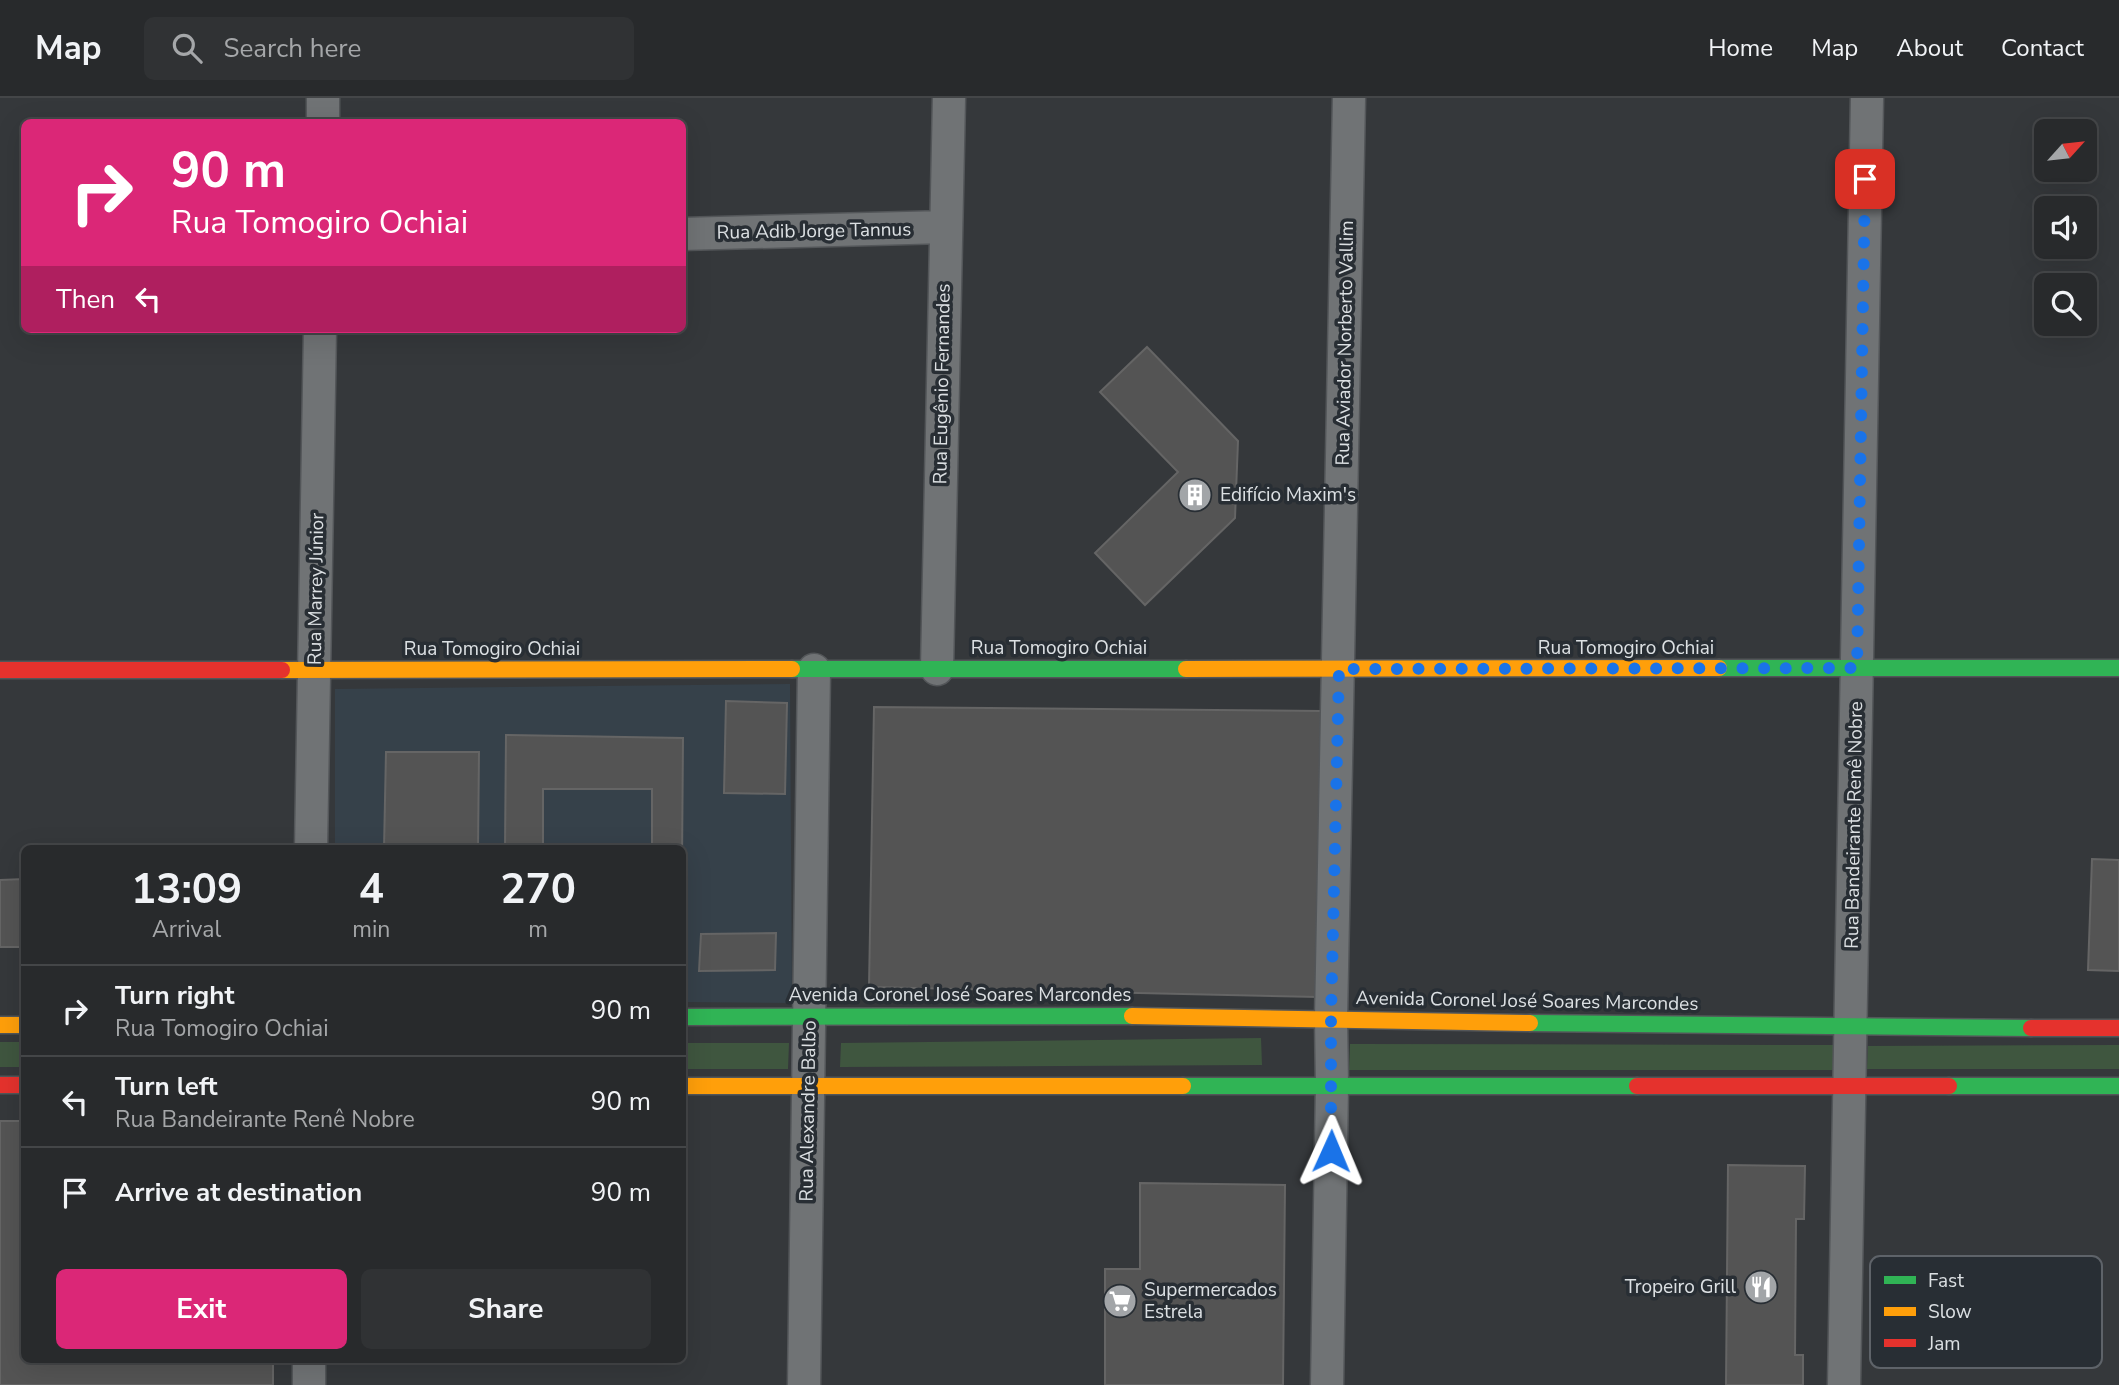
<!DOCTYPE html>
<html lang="en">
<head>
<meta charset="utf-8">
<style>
  :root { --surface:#282a2c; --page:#303234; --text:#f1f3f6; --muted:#a5a7a9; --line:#444648; --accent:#db2777 }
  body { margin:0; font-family:"Nunito Sans",sans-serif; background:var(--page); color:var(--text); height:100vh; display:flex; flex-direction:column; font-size:26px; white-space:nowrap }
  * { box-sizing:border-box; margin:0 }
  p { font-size:23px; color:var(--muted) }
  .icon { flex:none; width:38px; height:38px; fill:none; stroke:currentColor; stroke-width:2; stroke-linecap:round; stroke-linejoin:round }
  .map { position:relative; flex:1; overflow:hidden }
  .side { position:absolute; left:21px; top:747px; width:665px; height:518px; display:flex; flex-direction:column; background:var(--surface); border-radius:10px; box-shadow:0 7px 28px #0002,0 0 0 2px var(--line) }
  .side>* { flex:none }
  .hud { position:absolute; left:21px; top:21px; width:665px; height:214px; border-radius:10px; box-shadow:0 7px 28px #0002,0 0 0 2px var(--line); background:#db2777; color:#fff; overflow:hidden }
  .needle { width:46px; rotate:63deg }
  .tools { position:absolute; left:2034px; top:21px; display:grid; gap:14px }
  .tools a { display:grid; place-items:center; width:63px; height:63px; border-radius:10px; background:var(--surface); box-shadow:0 7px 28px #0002,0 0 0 2px var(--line); font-size:35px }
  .pin { position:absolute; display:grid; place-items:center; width:60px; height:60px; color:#fff; margin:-30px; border-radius:14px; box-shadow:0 4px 10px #0006 }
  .me { position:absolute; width:77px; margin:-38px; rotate:1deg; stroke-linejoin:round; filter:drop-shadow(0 0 5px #0008) }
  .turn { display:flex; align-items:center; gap:24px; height:147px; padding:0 35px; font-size:32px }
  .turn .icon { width:91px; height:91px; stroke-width:2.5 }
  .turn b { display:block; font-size:49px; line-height:60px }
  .then { display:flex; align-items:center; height:66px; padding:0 35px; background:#0003; gap:14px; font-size:26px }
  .eta { display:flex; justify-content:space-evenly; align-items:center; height:119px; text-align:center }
  .eta b { font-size:42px; font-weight:700; line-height:49px }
  .button { display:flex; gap:14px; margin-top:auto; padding:14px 35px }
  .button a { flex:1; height:80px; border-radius:10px; background:var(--accent); color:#fff; font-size:28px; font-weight:700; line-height:80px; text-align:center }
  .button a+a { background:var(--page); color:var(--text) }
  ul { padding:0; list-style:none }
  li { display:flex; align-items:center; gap:21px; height:91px; padding:0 35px; border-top:2px solid var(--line) }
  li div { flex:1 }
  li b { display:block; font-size:26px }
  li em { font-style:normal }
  header { display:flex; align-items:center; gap:42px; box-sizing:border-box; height:98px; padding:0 35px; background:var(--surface); border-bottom:2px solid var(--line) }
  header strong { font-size:33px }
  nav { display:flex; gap:38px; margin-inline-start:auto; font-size:24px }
  .search { width:490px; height:63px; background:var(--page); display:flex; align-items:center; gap:18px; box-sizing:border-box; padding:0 24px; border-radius:10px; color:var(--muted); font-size:26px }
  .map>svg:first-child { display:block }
  .built { fill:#36414a }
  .green { fill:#3f563f }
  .building { fill:#545454; stroke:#656565; stroke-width:2 }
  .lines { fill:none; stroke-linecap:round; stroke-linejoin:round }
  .street-casing { stroke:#535659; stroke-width:35 }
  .fast-casing { stroke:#535659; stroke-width:19 }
  .slow-casing { stroke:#535659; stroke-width:19 }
  .jam-casing { stroke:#535659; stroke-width:19 }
  .street { stroke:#707375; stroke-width:32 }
  .fast { stroke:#30b455; stroke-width:16 }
  .slow { stroke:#ff9f0a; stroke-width:16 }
  .jam { stroke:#e5322d; stroke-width:16 }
  .route { stroke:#1a73e8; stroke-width:12; stroke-dasharray:0 21.6 }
  .labels { text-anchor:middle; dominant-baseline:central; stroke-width:7; stroke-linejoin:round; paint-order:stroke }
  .street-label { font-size:19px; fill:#dce0e3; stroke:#282e34 }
  .poi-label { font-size:19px; fill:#dce0e3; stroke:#282e34; text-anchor:start }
  .key { fill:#282e34; stroke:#5e6369; stroke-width:2 }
  .key-label { font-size:19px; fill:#dce0e3 }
</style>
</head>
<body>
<header>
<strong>Map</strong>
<div class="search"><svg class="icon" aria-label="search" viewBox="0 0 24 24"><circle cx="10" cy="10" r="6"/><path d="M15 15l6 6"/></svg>Search here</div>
<nav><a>Home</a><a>Map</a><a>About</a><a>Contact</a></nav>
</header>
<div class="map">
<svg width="2119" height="1287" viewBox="0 0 2119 1287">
  <rect width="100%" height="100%" fill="#35383b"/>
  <path class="built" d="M790,586L792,905L683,904L682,751H335V591Z"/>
  <path class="green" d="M1261,940L1262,967L840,969L841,945Z
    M0,944H24V969H0Z
    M683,945H789L788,971H683Z
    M1350,946L1834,947L1833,972H1349Z
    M2119,947V971H1867L1868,948Z"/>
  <path class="building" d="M1147,249L1238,343L1235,420L1145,507L1095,455L1178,374L1100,294Z
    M726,603L787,605L785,696L724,695Z
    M874,609L1322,613L1318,899L869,889Z
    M506,637L683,640L682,764V751H652V691H543V751H505Z
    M386,654H479L478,751H384Z
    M2092,761L2119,762V873L2088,872Z
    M24,781V849H0V782Z
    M776,835L775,872L699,873L701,836Z
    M0,1023H24V1262H273V1287H0Z
    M1728,1067L1805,1068L1804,1121H1796L1795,1257H1803V1287H1726Z
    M1140,1085L1285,1087L1283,1287H1105V1171H1140Z"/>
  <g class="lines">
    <defs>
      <path id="street" d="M323,24V0
        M682,136L945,129
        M937,571L949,0
        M311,751L320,231
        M309,1262V1287
        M804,1287L814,572
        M1327,1287L1332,988L1331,921L1349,0
        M1844,1287L1867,0"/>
      <path id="fast" d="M1719,570H2119
        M792,571H1186
        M682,919L1132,918
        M1530,925L2031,930
        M1183,988H1637
        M1949,988H2119"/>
      <path id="slow" d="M1186,571L1719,570
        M282,572L792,571
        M1132,918L1530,925
        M0,927H24
        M682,988H1183"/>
      <path id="jam" d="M0,572H282
        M2031,930H2119
        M0,987H24
        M1637,988H1949"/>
    </defs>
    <use href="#street" class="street-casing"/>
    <use href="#fast" class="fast-casing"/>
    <use href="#slow" class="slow-casing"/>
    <use href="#jam" class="jam-casing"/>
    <use href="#street" class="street"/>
    <use href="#fast" class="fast"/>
    <use href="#slow" class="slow"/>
    <use href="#jam" class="jam"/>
  </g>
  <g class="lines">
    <path class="route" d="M1331,1053V921L1339,571L1857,570L1865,81"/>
  </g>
  <defs>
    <symbol id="building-disc" viewBox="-11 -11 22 22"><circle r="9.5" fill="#a2a5a8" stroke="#282e34"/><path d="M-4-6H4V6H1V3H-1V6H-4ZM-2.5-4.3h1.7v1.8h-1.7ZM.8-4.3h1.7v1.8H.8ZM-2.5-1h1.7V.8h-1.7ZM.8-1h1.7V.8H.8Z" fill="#fff"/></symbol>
    <symbol id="restaurant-disc" viewBox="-11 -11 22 22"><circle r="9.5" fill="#a2a5a8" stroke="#282e34"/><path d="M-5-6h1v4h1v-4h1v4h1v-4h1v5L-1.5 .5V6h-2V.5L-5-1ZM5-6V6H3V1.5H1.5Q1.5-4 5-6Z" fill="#fff"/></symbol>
    <symbol id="supermarket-disc" viewBox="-11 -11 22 22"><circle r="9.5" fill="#a2a5a8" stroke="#282e34"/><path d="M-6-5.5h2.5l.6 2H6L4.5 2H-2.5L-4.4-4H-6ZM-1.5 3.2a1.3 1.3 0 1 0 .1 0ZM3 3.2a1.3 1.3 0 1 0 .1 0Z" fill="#fff"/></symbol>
  </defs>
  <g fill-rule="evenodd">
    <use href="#building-disc" x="1176" y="378" width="38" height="38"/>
    <use href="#restaurant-disc" x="1742" y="1170" width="38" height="38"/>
    <use href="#supermarket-disc" x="1101" y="1184" width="38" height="38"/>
  </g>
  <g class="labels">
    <g class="street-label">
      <text transform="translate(814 133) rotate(-1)">Rua Adib Jorge Tannus</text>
      <text transform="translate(1345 245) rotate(-89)">Rua Aviador Norberto Vallim</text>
      <text transform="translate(942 286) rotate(-89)">Rua Eugênio Fernandes</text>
      <text transform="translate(316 491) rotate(-89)">Rua Marrey Júnior</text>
      <text x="1059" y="550">Rua Tomogiro Ochiai</text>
      <text x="1626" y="550">Rua Tomogiro Ochiai</text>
      <text x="492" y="551">Rua Tomogiro Ochiai</text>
      <text transform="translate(1854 727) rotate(-89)">Rua Bandeirante Renê Nobre</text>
      <text x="960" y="897">Avenida Coronel José Soares Marcondes</text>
      <text transform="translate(1527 903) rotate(1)">Avenida Coronel José Soares Marcondes</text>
      <text transform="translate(808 1013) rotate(-89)">Rua Alexandre Balbo</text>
    </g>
    <g class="poi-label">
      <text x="1220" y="397">Edifício Maxim's</text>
      <text x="1736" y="1189" text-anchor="end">Tropeiro Grill</text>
      <text x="1144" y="1192">Supermercados<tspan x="1144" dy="22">Estrela</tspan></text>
    </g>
  </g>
  <rect x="1870" y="1158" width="232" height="112" rx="10" class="key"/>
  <rect x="1884" y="1178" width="32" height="8" fill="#30b455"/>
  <rect x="1884" y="1209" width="32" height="9" fill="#ff9f0a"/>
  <rect x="1884" y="1241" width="32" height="8" fill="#e5322d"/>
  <g class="key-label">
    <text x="1928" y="1189">Fast</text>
    <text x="1928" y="1220">Slow</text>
    <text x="1928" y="1252">Jam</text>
  </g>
</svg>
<div class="tools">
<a><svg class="needle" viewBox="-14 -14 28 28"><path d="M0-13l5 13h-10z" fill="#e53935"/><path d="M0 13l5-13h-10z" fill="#a5a7a9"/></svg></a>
<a><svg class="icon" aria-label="sound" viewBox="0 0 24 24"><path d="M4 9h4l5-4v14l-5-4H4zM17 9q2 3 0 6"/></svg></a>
<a><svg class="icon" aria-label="search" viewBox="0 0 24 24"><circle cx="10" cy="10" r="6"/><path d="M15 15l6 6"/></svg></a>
</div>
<div class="pin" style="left:1865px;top:81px;background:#d93025"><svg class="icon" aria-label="arrive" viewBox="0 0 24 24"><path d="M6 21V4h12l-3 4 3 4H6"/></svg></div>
<svg class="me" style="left:1331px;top:1053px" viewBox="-20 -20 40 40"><path d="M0-17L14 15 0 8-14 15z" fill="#1a73e8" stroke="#fff" stroke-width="4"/></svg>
<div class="hud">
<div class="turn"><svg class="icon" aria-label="right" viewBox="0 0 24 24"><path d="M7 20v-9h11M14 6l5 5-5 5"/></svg><div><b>90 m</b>Rua Tomogiro Ochiai</div></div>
<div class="then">Then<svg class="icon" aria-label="left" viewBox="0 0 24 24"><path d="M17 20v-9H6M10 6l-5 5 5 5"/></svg></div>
</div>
<section class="side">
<div class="eta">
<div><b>13:09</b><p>Arrival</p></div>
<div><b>4</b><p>min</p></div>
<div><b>270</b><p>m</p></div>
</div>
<ul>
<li><svg class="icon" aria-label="right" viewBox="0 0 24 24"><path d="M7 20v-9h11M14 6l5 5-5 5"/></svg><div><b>Turn right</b><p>Rua Tomogiro Ochiai</p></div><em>90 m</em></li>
<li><svg class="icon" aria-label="left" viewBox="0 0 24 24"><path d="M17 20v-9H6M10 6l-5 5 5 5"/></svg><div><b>Turn left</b><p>Rua Bandeirante Renê Nobre</p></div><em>90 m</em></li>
<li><svg class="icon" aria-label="arrive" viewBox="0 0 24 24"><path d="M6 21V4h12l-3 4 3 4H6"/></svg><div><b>Arrive at destination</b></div><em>90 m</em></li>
</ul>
<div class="button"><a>Exit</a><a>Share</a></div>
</section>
</div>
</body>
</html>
